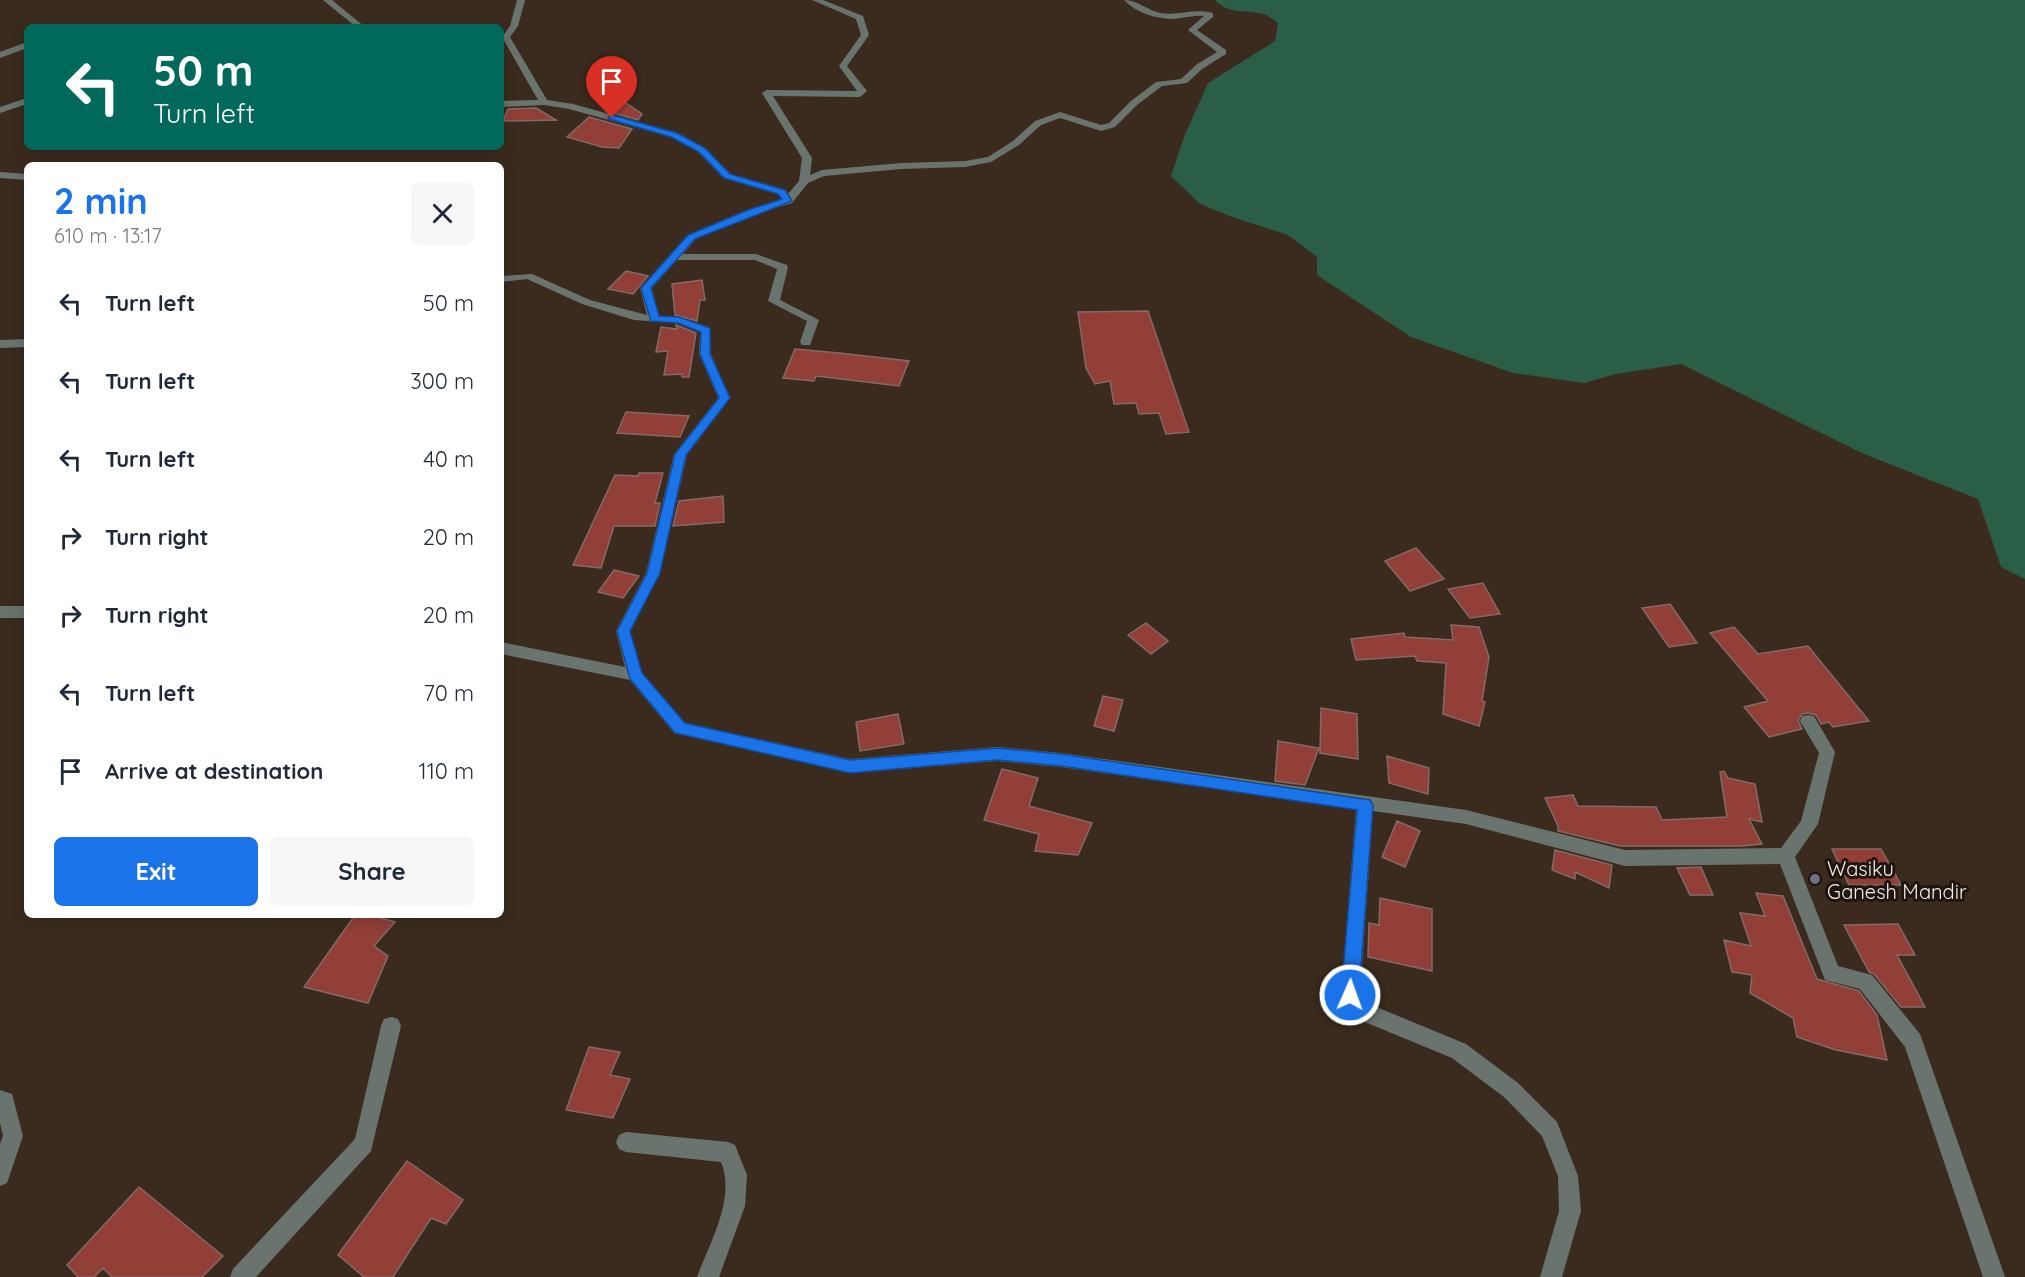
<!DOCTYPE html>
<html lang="en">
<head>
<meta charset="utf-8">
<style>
  :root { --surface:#fff; --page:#f6f6f7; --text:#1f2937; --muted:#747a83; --accent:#1a73e8 }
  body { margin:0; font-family:Quicksand,sans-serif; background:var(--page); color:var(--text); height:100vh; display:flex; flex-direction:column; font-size:22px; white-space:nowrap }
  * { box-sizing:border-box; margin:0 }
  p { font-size:20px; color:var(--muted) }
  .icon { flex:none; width:33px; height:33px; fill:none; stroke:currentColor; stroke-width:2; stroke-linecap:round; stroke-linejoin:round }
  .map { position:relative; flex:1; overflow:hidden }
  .details { position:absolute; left:24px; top:162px; width:480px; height:756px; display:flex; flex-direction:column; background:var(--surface); border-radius:9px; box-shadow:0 3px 15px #0003 }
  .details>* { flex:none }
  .hud { position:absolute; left:24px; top:24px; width:480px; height:126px; border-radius:9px; box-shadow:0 3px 15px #0003; background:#00695c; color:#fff; overflow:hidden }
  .pin { position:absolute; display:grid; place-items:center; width:51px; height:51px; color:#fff; margin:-62px -26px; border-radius:50% 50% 50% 0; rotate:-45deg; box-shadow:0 0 6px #0007 }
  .pin .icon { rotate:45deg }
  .me { position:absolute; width:66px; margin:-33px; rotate:2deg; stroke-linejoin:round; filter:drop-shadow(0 0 4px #0008) }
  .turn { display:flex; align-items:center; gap:21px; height:126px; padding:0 30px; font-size:27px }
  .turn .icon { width:78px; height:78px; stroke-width:2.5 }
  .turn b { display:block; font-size:42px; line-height:51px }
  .round { display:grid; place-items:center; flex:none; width:63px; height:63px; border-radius:9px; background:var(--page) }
  .overview { display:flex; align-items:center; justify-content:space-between; height:102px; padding:0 30px }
  h1 { font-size:36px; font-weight:800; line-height:45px; color:var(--accent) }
  .cta { display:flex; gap:12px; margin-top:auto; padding:12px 30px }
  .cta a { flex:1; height:69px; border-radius:9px; background:var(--accent); color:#fff; font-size:24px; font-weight:800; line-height:69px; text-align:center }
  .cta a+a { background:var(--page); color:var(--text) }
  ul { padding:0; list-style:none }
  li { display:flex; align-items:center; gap:18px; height:78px; padding:0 30px }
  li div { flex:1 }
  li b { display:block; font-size:22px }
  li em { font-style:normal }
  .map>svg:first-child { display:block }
  .green { fill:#2a5e46 }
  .building { fill:#923f38; stroke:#846a67; stroke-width:1.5 }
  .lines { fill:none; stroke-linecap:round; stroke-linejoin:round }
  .minor { fill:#6a746e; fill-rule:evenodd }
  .route { fill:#1a73e8; stroke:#114b97; stroke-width:1.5 }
  .worship-dot { fill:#6b7280; stroke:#1d1510; stroke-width:2 }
  .labels { text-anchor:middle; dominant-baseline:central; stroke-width:6; stroke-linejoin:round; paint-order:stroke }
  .poi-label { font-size:20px; fill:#f8ede5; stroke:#1d1510; text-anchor:start }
</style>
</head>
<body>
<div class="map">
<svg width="2025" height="1277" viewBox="0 0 2025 1277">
  <rect width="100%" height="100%" fill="#3b2b1e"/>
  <path class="green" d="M1215,0H2025V579L2001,567L1978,499L1864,454L1681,364L1616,374L1584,383L1513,373L1411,337L1317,275V257L1288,235L1232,217L1200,204L1171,176L1184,137L1208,83L1275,41L1278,23C1275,21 1270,17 1266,15C1250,9 1227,15 1215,0Z"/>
  <path class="building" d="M626,103L642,114L638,120L606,111Z
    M536,108L556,120L503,121L508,109Z
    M589,117L632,129L619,148L602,147L567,137Z
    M626,271L648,276L633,294L608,289Z
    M702,280L705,300H700L697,321L675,315L672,284Z
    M1148,311L1189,432L1166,434L1159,413L1139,414L1136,403L1114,404L1110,381L1095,384L1086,368L1078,312Z
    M676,325L696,333L689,377H682V374L664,375L668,351L656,352L661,327L677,329Z
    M795,349L839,353L909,361L899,386L816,376L814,381L783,378Z
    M626,412L689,416L680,437L617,433Z
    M639,473H663L655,503H660L655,526H614L601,568L573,565L615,475L638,476Z
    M723,496L724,522L673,526L679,501Z
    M1416,548L1444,579L1410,591L1385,561Z
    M614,570L639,576L623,598L598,592Z
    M1483,583L1500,614L1470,618L1448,589Z
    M1670,604L1697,643L1669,647L1642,608Z
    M1146,623L1168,641L1151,654L1128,635Z
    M1451,625L1479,627L1489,657L1482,701L1485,702L1479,726L1443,714L1446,663L1417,661L1415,656L1356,660L1351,639L1404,633L1405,637L1453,640Z
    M1734,627L1758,654L1808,646L1869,721L1833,727L1829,722L1821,724L1816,715L1808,713L1802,714L1798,720L1802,729L1769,737L1744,707L1768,701L1710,633Z
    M1103,696L1123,700L1114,731L1094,726Z
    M1321,708L1357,714L1358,759L1320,753Z
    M898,714L904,744L860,751L856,722Z
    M1278,741L1319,748L1305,785L1275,781Z
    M1387,756L1429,768L1428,794L1389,783Z
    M1002,769L1038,778L1029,806L1092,823L1078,855L1035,851L1039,834L984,820Z
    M1724,771L1728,778L1755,784L1762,822L1749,819L1762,844L1742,846H1620L1558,831V826L1545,798L1573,795L1578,806L1656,807L1662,820L1727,817L1720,772Z
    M1397,821L1420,831L1405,867L1382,857Z
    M1832,849H1881L1901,885H1849Z
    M1555,850L1612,865L1609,888L1575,872V879L1552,870Z
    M1701,867L1713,895H1690L1677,868Z
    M1756,893L1783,896L1817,979L1859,991L1877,1015L1887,1060L1836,1050L1797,1037L1793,1018L1750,993L1752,975L1732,972L1724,940L1751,946L1740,913L1765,916Z
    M1380,898L1432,909V971L1368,957L1369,923L1379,925Z
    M355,915H370L395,922L374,946L388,956L368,1003L304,987Z
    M1898,924L1915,955H1897L1925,1007H1901L1874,974L1869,972L1844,925Z
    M589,1047L620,1052L610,1075L630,1079L613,1118L566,1110Z
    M407,1161L463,1200L446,1224L431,1218L393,1277H364L338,1255Z
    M139,1187L223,1256L202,1277H112L103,1268L94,1277H78L67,1265Z"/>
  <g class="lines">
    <path class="minor" d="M323,0H332L365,27H356Z
      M517,0H525L518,26L510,37L547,100L573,104L677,133L705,148L731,174L786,190L788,194L799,181L802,158L762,93L767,90L857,91L839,66L861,35L856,19L812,0H823L863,16L869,35L847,66L867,91L860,97L773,96L812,158L810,175L822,170L901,163L965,161L988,157L1013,141L1035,121L1060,112L1101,125L1109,123L1131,101L1156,82L1181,79L1196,65L1217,52L1188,30L1204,16C1194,15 1184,18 1174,19C1157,19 1136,13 1124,0C1137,0 1147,10 1160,13C1178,16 1195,8 1213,13V17L1197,30L1226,50V54L1202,69L1187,83L1162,86L1137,105L1115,127L1101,131L1060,118L1041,125L1019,145L991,162L965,167L901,169L824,176L808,183L792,203L755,214L696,239L683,254H756L787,265L788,267L780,300L819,320L810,345H802L800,342L807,321L768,301L777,269L755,260H677L652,288L659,316L679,317L710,328L711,354L730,398L687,455L660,573L630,631L642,673L685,723L850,759L998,747L1061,753L1466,810L1625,850L1781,848L1801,821L1819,753L1800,721L1802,716L1808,715L1814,716L1835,752L1818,824L1795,857L1838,966L1872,975L1920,1034L2005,1277H1983L1905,1047L1860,989L1825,980L1780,864L1625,866L1466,824L1373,811L1360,994L1363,999L1374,1006L1466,1044L1518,1083L1557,1122L1578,1176L1581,1211L1562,1277H1540L1559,1211L1558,1176L1542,1136L1504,1097L1452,1058L1360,1020L1349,1013L1341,995L1356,809L1061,767L998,761L850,773L674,733L630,680L501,654V642L625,667L616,631L646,573L674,454L718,398L699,354L700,332L677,323L634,320L582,304L527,279L501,282V276L532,274L590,300L647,315L640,288L688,235L747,210L782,200L778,194L723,178L699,152L671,137L569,109L544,105L501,107V101L538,100L502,37L510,26Z
      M27,42V48L0,58V52Z
      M27,98V104L0,113V107Z
      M0,172L27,174V180L0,178Z
      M27,339V347L0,348V340Z
      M0,606H27V618H0Z
      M391,1017L398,1019L401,1026L371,1151L256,1277H230L233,1269L355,1139L381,1026L384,1019Z
      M0,1090L12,1094L23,1136L7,1183L0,1186V1144L3,1136L0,1123Z
      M626,1132L728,1142L735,1145L747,1175L745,1206L719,1277H697C710,1242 736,1198 721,1162L626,1152L619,1149L616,1142L619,1135Z"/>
  </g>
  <path class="route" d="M612,115L677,133L705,148L730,174L785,190L792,201L695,239L651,288L659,316L679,317L710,328V354L730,398L686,455L660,573L630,631L642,673L685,723L850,760L998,748L1061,754L1370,800L1373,805L1359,995L1356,1000L1350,1003L1344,1000L1341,995L1357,810L1061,766L998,760L850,773L680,734L675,733L630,679L617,631L647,573L675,454L719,398L700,354L701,332L678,323L651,321L641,288L688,235L748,210L782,199L778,194L724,178L699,152L671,137L609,119L608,118Z"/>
  <circle class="worship-dot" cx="1815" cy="879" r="6"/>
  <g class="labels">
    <g class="poi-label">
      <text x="1827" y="868">Wasiku<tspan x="1827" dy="23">Ganesh Mandir</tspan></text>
    </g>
  </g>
</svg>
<div class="pin" style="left:612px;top:118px;background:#d93025"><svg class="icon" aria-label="arrive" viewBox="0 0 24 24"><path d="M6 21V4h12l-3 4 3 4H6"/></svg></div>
<svg class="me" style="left:1350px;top:995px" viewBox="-20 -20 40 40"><circle r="17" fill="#1a73e8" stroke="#fff" stroke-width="3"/><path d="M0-11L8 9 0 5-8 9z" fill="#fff"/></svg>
<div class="hud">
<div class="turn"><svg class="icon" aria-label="left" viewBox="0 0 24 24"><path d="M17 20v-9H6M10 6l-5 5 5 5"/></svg><div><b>50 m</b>Turn left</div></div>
</div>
<section class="details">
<div class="overview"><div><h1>2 min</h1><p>610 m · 13:17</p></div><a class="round"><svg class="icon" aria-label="close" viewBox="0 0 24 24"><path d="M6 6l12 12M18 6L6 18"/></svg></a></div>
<ul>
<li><svg class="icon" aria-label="left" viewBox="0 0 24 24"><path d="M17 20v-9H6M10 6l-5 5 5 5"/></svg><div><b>Turn left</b></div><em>50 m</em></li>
<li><svg class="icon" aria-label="left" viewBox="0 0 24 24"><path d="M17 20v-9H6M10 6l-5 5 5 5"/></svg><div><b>Turn left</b></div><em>300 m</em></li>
<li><svg class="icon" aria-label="left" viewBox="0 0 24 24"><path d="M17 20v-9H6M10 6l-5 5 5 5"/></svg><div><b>Turn left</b></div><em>40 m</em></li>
<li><svg class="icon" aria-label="right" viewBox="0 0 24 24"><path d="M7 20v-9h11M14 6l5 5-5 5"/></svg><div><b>Turn right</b></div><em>20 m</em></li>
<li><svg class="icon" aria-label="right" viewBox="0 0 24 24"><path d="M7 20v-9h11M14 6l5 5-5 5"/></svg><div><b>Turn right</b></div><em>20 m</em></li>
<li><svg class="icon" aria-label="left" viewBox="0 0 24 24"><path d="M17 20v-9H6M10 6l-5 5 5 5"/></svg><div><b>Turn left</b></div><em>70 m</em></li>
<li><svg class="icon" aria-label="arrive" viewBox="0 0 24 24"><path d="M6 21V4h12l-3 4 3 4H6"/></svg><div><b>Arrive at destination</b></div><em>110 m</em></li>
</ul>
<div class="cta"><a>Exit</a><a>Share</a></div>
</section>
</div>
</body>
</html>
